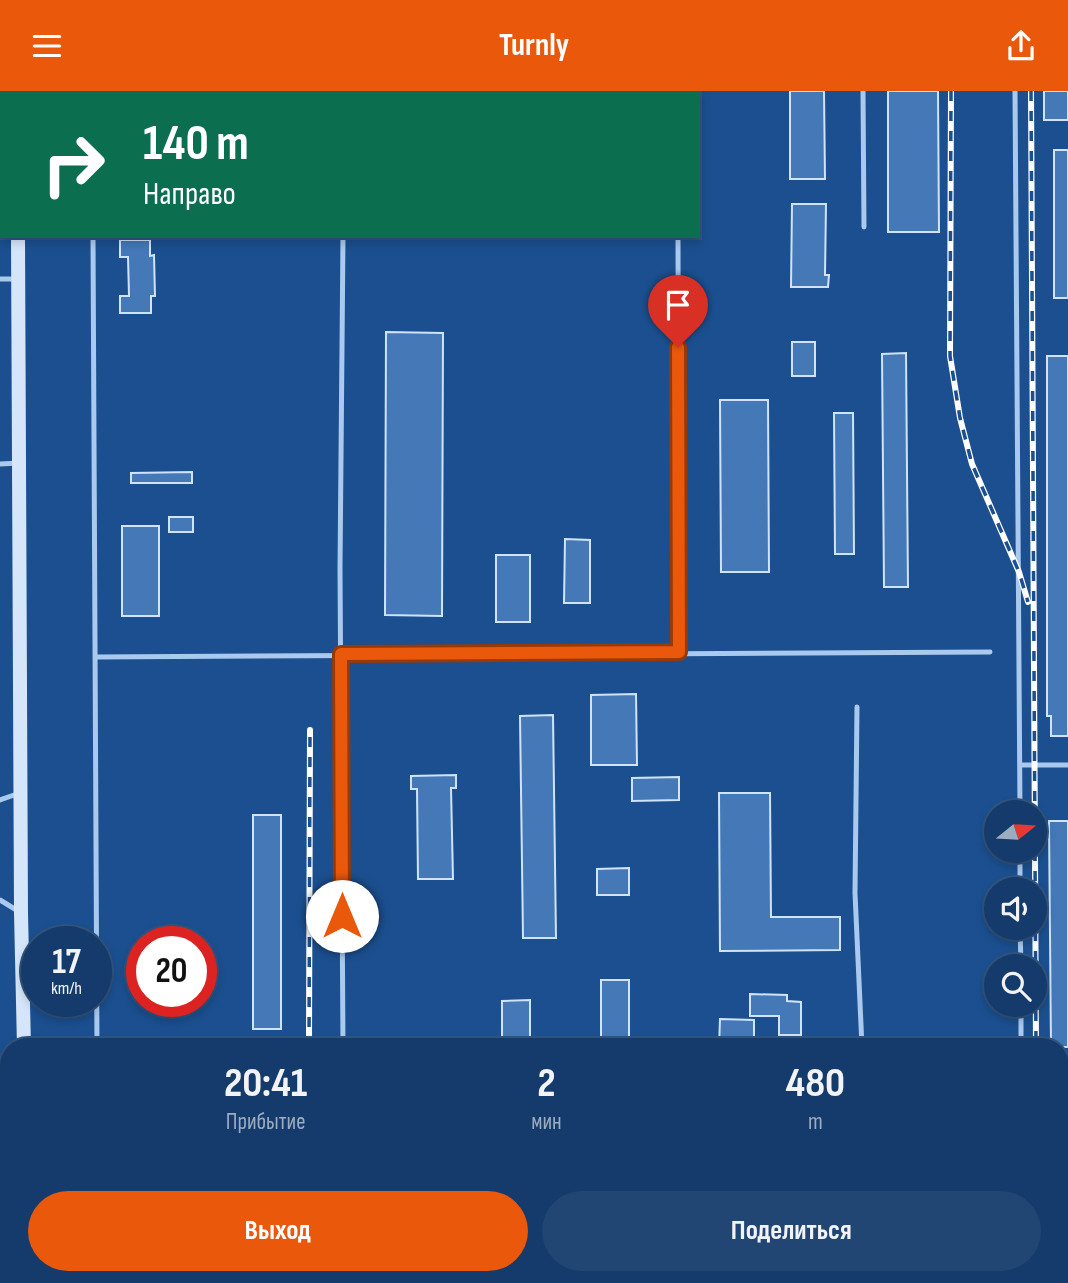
<!DOCTYPE html>
<html lang="ru">
<head>
<meta charset="utf-8">
<style>
  :root { --surface:#143b6b; --page:#214673; --text:#f1f3f6; --muted:#9dadc1; --line:#33557e; --accent:#ea580c }
  body { margin:0; font-family:"Sofia Sans Condensed",sans-serif; background:var(--page); color:var(--text); height:100vh; display:flex; flex-direction:column; font-size:26px; white-space:nowrap }
  * { box-sizing:border-box; margin:0 }
  p { font-size:23px; color:var(--muted) }
  .icon { flex:none; width:38px; height:38px; fill:none; stroke:currentColor; stroke-width:2; stroke-linecap:round; stroke-linejoin:round }
  .map { position:relative; flex:1; overflow:hidden }
  .panel { position:absolute; left:0px; top:947px; width:1069px; height:247px; display:flex; flex-direction:column; background:var(--surface); border-radius:28px 28px 0 0; box-shadow:0 4px 10px #0003,0 0 0 2px var(--line) }
  .panel>* { flex:none }
  .guide { position:absolute; left:0px; top:0px; width:700px; height:147px; box-shadow:0 4px 10px #0003,0 0 0 2px var(--line); background:#0b6e4f; color:#fff; overflow:hidden }
  .needle { width:46px; rotate:72deg }
  .fabs { position:absolute; left:984px; top:709px; display:grid; gap:14px }
  .fabs a { display:grid; place-items:center; width:63px; height:63px; border-radius:50%; background:var(--surface); box-shadow:0 4px 10px #0003,0 0 0 2px var(--line); font-size:35px }
  .speed { position:absolute; left:21px; top:835px; display:flex; gap:14px; font-size:35px; font-weight:700; text-align:center }
  .speed>* { display:grid; place-content:center; width:91px; height:91px; border-radius:50%; background:var(--surface); box-shadow:0 4px 10px #0003,0 0 0 2px var(--line); line-height:1 }
  .speed small { font-size:18px; font-weight:400 }
  .speed .limit { border:10px solid #d22; background:#fff; color:#111 }
  .pin { position:absolute; display:grid; place-items:center; width:60px; height:60px; color:#fff; margin:-72px -30px; border-radius:50% 50% 50% 0; rotate:-45deg; box-shadow:0 0 7px #0007 }
  .pin .icon { rotate:45deg }
  .me { position:absolute; width:77px; margin:-38px; rotate:0deg; stroke-linejoin:round; filter:drop-shadow(0 0 5px #0008) }
  .turn { display:flex; align-items:center; gap:24px; height:147px; padding:0 28px; font-size:32px }
  .turn .icon { width:91px; height:91px; stroke-width:2.5 }
  .turn b { display:block; font-size:49px; line-height:60px }
  .eta { display:flex; justify-content:space-evenly; align-items:center; height:119px; text-align:center }
  .eta b { font-size:42px; font-weight:700; line-height:49px }
  .button { display:flex; gap:14px; margin-top:auto; padding:14px 28px }
  .button a { flex:1; height:80px; border-radius:42px; background:var(--accent); color:#fff; font-size:28px; font-weight:700; line-height:80px; text-align:center }
  .button a+a { background:var(--page); color:var(--text) }
  header { display:flex; justify-content:space-between; align-items:center; height:91px; padding:0 28px; background:var(--accent); color:#fff; font-size:32px; font-weight:700 }
  .map>svg:first-child { display:block }
  .building { fill:#4478b7; stroke:#cfe3fa; stroke-width:2 }
  .lines { fill:none; stroke-linecap:round; stroke-linejoin:round }
  .lane { stroke:#a9c9ee; stroke-width:5 }
  .secondary { stroke:#d6e6fa; stroke-width:14 }
  .rail-casing { stroke:#fff; stroke-width:6 }
  .rail { stroke:#1b4f8f; stroke-width:3.5; stroke-dasharray:10; stroke-linecap:butt }
  .route-casing { stroke:#983908; stroke-width:18 }
  .route { stroke:#ea580c; stroke-width:12 }
</style>
</head>
<body>
<header><svg class="icon" aria-label="menu" viewBox="0 0 24 24"><path d="M4 6h16M4 12h16M4 18h16"/></svg>Turnly<svg class="icon" aria-label="share" viewBox="0 0 24 24"><path d="M12 15V3M7 8l5-5 5 5M5 13v7h14v-7"/></svg></header>
<div class="map">
<svg width="1068" height="1192" viewBox="0 0 1068 1192">
  <rect width="100%" height="100%" fill="#1b4f8f"/>
  <path class="building" d="M790,0H824L825,88H790Z
    M888,0H938L939,141H888Z
    M1044,0H1068V29H1044Z
    M1054,59H1068V207H1054Z
    M792,113H826L825,184H829L828,196H791Z
    M120,149H150V165L154,164L155,205H151V222H120V205H129L128,166H120Z
    M386,241L443,242L442,525L385,524Z
    M792,251H815V285H792Z
    M906,262L908,496H884L882,263Z
    M1047,265H1068V645H1051V625H1047Z
    M720,309H768L769,481H721Z
    M834,322H853L854,463H835Z
    M192,381V392H131V382Z
    M169,426H193V441H169Z
    M122,435H159V525H122Z
    M565,448L590,449V512H564Z
    M496,464H530V531H496Z
    M636,603L637,674H591V604Z
    M553,624L556,847H523L520,625Z
    M456,684V697H451L453,788H418L417,698H411V685Z
    M679,686V709L632,710V687Z
    M719,702H770L771,826H840V859L720,860Z
    M253,724H281V938H253Z
    M1049,730H1068V956H1051Z
    M629,777V804H597V778Z
    M601,889H629V956H601Z
    M750,903L787,904V910L801,911V944H779V925H750Z
    M530,909V956H502V910Z
    M720,928L754,929V956H719Z"/>
  <g class="lines">
    <path class="lane" d="M92,0V2
      M341,0V2
      M678,0V2
      M863,0L864,136
      M1015,0L1020,721
      M0,75L2,74
      M93,145L97,956
      M343,145L340,478L343,956
      M678,145L679,561
      M0,188H18
      M0,373L19,372
      M96,566L990,561
      M857,616L855,802L862,956
      M1020,674H1068
      M0,709L17,703
      M1020,760V798
      M0,809L18,820
      M1020,836L1021,875
      M1021,914V956
      M98,1185V1192
      M345,1185V1192
      M1022,1185V1192
      M654,1192V1185"/>
    <path class="secondary" d="M17,0V2
      M18,145L21,822L24,956
      M29,1185V1192"/>
    <defs>
      <path id="rail" d="M951,0L950,265L960,327L972,373L1019,481L1028,511
        M1031,0L1036,956
        M309,956L310,639
        M1036,1185V1192
        M309,1192V1185"/>
    </defs>
    <use href="#rail" class="rail-casing"/>
    <use href="#rail" class="rail"/>
  </g>
  <g class="lines">
    <defs>
      <path id="route" d="M342,825L341,563L679,561L678,256"/>
    </defs>
    <use href="#route" class="route-casing"/>
    <use href="#route" class="route"/>
  </g>
</svg>
<div class="fabs">
<a><svg class="needle" viewBox="-14 -14 28 28"><path d="M0-13l5 13h-10z" fill="#e53935"/><path d="M0 13l5-13h-10z" fill="#9dadc1"/></svg></a>
<a><svg class="icon" aria-label="sound" viewBox="0 0 24 24"><path d="M4 9h4l5-4v14l-5-4H4zM17 9q2 3 0 6"/></svg></a>
<a><svg class="icon" aria-label="search" viewBox="0 0 24 24"><circle cx="10" cy="10" r="6"/><path d="M15 15l6 6"/></svg></a>
</div>
<div class="speed"><div>17<small>km/h</small></div><div class="limit">20</div></div>
<div class="pin" style="left:678px;top:256px;background:#d93025"><svg class="icon" aria-label="arrive" viewBox="0 0 24 24"><path d="M6 21V4h12l-3 4 3 4H6"/></svg></div>
<svg class="me" style="left:342px;top:825px" viewBox="-20 -20 40 40"><circle r="19" fill="#fff"/><path d="M0-13L10 11 0 6-10 11z" fill="#ea580c"/></svg>
<div class="guide">
<div class="turn"><svg class="icon" aria-label="right" viewBox="0 0 24 24"><path d="M7 20v-9h11M14 6l5 5-5 5"/></svg><div><b>140 m</b>Направо</div></div>
</div>
<section class="panel">
<div class="eta">
<div><b>20:41</b><p>Прибытие</p></div>
<div><b>2</b><p>мин</p></div>
<div><b>480</b><p>m</p></div>
</div>
<div class="button"><a>Выход</a><a>Поделиться</a></div>
</section>
</div>
</body>
</html>
